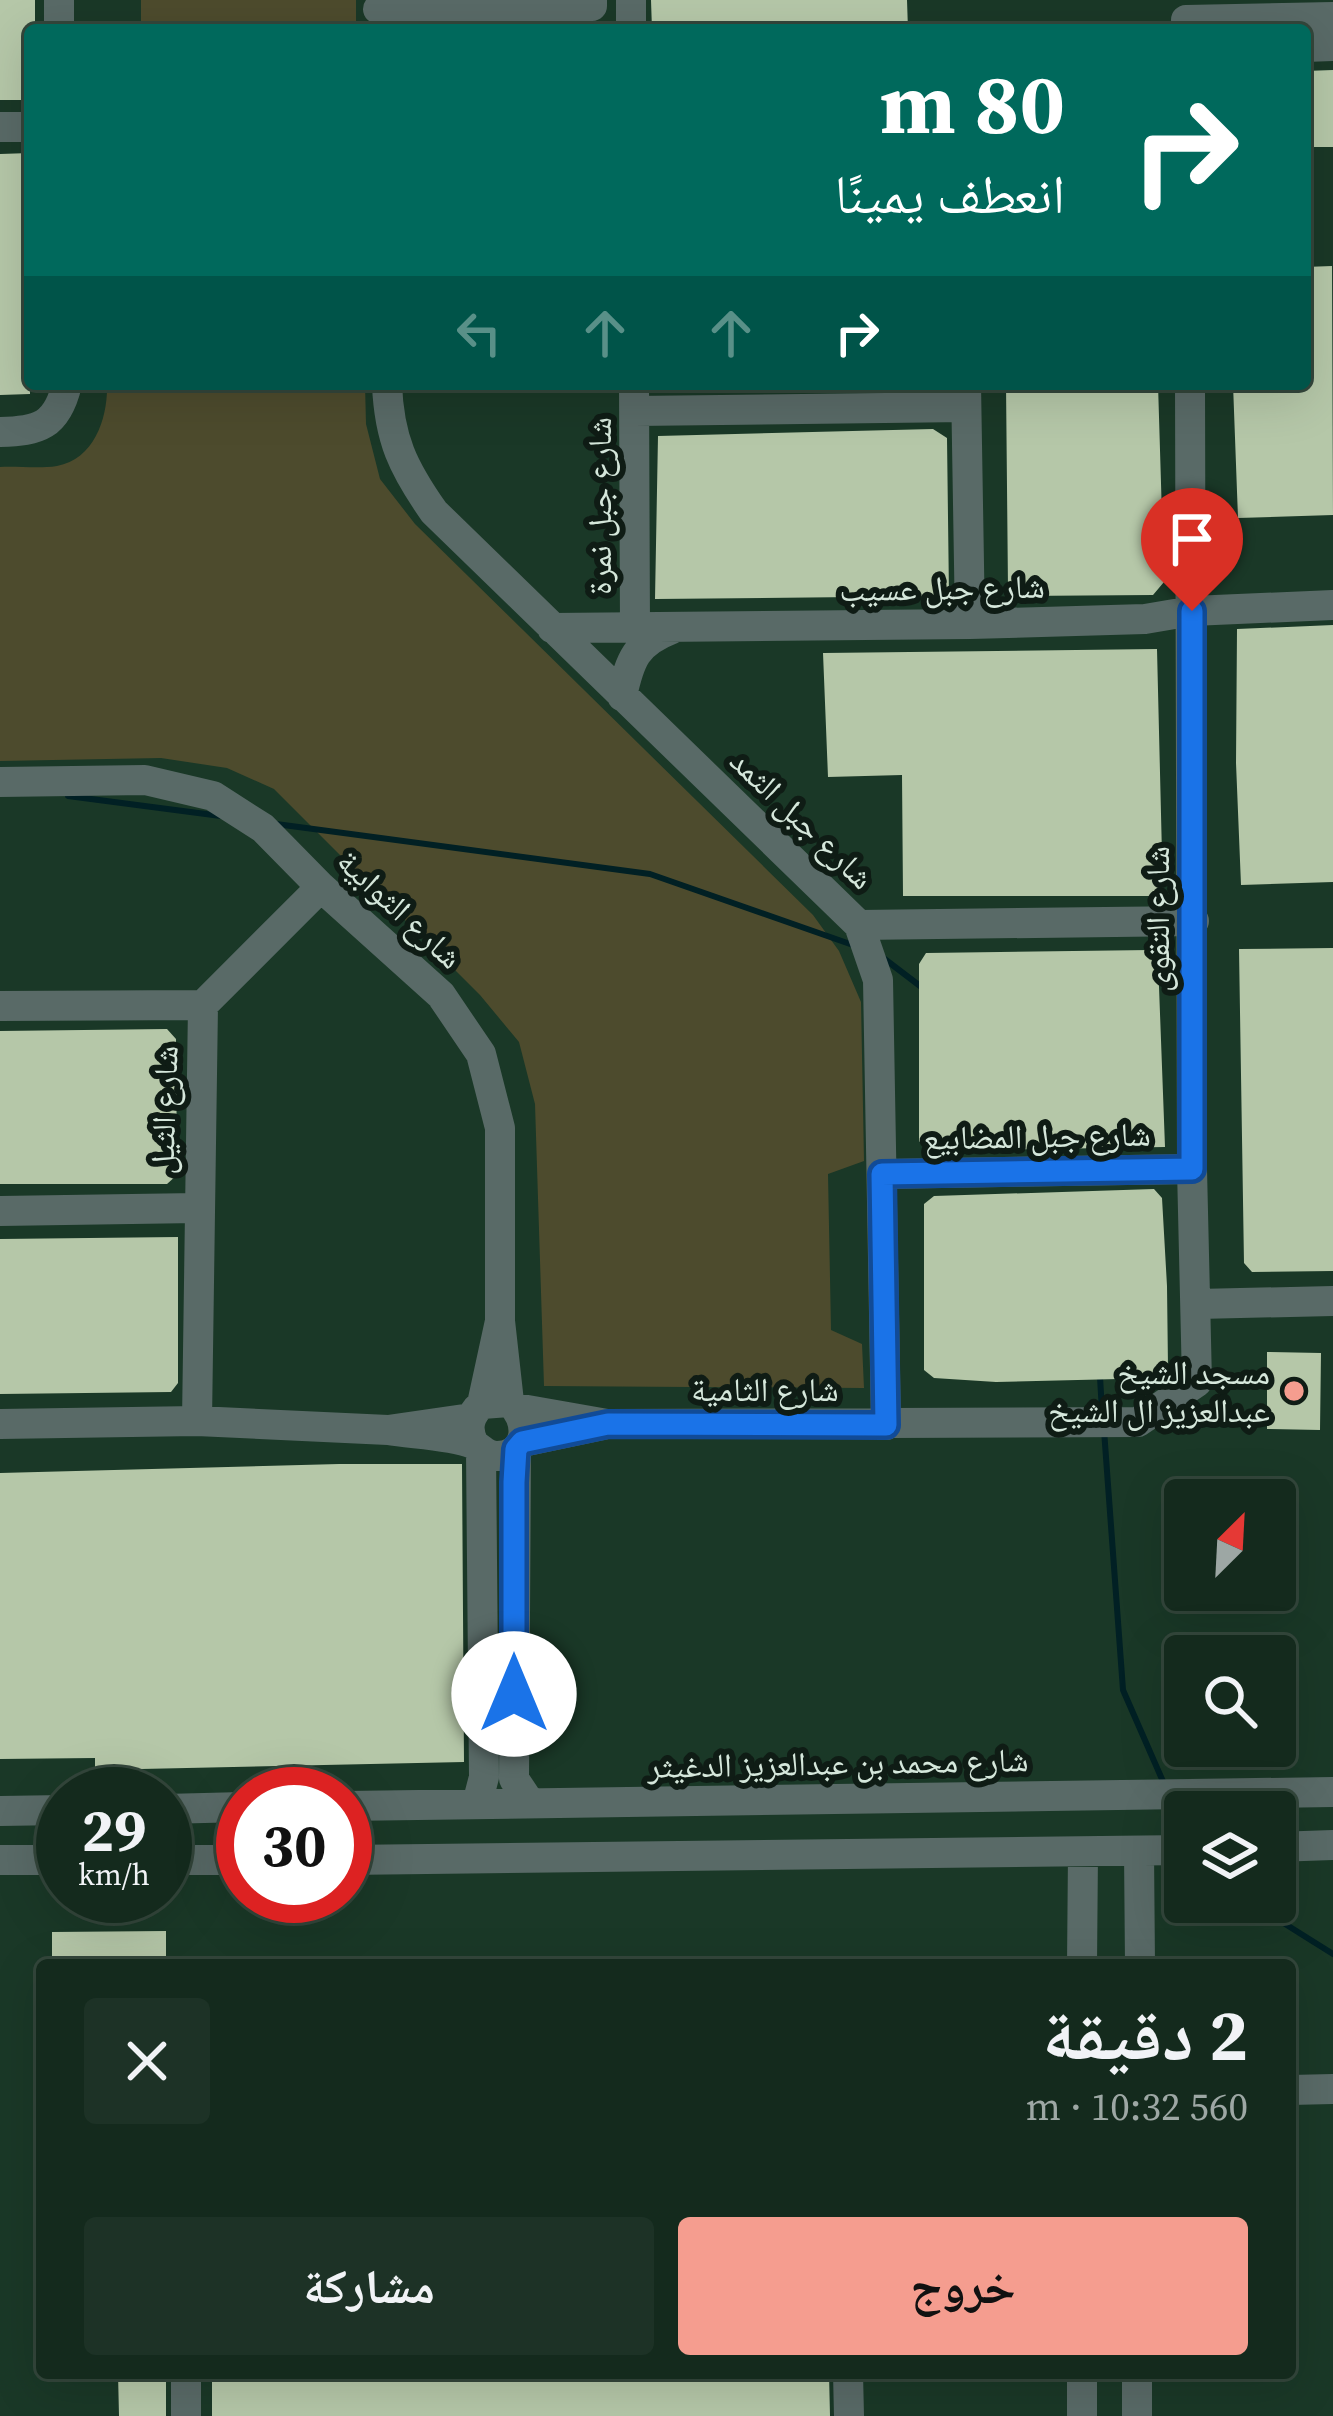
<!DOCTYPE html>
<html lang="ar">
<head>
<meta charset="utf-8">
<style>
  :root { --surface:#142a1d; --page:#1d3226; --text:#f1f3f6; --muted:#9da7a4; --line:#33463b; --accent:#f59d8f }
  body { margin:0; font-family:"Source Serif 4","Noto Naskh Arabic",serif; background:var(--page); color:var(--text); direction:rtl; height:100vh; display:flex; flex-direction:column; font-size:45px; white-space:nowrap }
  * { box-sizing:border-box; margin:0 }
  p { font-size:39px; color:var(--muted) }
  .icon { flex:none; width:66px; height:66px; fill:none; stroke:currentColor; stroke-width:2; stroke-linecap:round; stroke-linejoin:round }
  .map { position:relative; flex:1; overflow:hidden; direction:ltr }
  .drawer { position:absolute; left:36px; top:1959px; width:1260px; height:420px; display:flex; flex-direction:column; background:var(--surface); border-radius:12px; box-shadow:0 12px 48px #0002,0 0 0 3px var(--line); direction:rtl }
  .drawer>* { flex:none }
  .guide { position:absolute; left:24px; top:24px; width:1287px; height:366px; border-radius:12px; box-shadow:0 12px 48px #0002,0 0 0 3px var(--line); direction:rtl; background:#00695c; color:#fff; overflow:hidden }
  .needle { width:78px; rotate:24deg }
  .buttons { position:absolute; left:1164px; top:1479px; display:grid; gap:24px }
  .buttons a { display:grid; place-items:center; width:132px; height:132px; border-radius:12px; background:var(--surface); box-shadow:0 12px 48px #0002,0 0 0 3px var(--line); font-size:60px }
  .speed { position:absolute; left:36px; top:1767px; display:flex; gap:24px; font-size:60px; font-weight:700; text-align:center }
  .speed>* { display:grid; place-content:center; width:156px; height:156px; border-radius:50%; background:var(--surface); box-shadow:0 12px 48px #0002,0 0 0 3px var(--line); line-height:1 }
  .speed small { font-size:30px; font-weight:400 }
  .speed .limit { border:18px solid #d22; background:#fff; color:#111 }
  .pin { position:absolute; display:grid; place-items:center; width:102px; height:102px; color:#fff; margin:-123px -51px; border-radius:50% 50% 50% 0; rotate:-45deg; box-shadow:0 0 12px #0007 }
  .pin .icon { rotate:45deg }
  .me { position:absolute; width:132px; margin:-66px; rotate:0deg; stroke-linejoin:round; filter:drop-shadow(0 0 9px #0008) }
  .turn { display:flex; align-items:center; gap:42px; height:252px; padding:0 48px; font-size:54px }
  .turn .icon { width:156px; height:156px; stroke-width:2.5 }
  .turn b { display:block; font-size:84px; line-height:102px }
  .lanes { display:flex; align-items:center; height:114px; padding:0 48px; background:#0003; justify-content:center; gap:60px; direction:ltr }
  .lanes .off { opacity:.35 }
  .round { display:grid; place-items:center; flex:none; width:126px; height:126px; border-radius:12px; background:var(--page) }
  .summary { display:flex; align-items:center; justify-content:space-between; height:204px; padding:0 48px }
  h1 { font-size:72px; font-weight:700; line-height:90px }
  .button { display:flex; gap:24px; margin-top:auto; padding:24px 48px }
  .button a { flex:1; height:138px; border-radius:12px; background:var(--accent); color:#111; font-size:48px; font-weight:700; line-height:138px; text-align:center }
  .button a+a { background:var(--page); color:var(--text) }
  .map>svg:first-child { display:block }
  .green { fill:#4d4b2d }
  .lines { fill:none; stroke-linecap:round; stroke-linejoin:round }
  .stream { stroke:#012024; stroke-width:6 }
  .building { fill:#b5c7a8 }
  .minor { stroke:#596a67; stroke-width:30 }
  .route-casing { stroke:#114b97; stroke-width:30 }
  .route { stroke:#1a73e8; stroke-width:21 }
  .poi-dot { fill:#f59d8f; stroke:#0f1c15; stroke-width:4.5 }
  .labels { text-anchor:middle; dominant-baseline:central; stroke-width:12; stroke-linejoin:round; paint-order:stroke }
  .street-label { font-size:33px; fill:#d5e7db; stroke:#0f1c15 }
  .poi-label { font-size:33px; fill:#d5e7db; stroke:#0f1c15; text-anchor:end }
</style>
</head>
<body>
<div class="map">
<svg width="1333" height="2416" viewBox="0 0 1333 2416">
  <rect width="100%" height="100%" fill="#1a3827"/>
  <path class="green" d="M141,0H356V30H141Z
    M107,384H365L366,424L380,479L415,524L813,915L839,951L861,1002L864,1161L828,1174L831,1330L862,1344L864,1388L544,1386L535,1104L519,1042L480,995L274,789L227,768L161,758L0,761V467C18,466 39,469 57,466C95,459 108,417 107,384Z"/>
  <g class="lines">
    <path class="stream" d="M68,796L221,816
      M276,824L650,874L853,945
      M882,957L924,989
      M1100,1377L1102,1411
      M1104,1430L1123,1690L1165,1786
      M1172,1803L1185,1833
      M1250,1902L1333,1954"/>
  </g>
  <path class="building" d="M0,0H35V30H30V100H0Z
    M651,0H907L908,30H652Z
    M1333,70V147H1305V71Z
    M30,153V394L0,395V154Z
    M1332,266L1333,515L1238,518L1233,384H1305V267Z
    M1006,384H1158L1164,582L1153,595L1017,596L1008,589Z
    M933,429L947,438L949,596L655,599L658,436Z
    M1333,625V882L1241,885L1236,763L1237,629Z
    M1157,649L1163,896H903L902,775L828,777L823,653Z
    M1333,948V1271L1252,1272L1244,1263L1239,949Z
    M1150,950L1158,960L1165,1147L928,1151L919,1141V964L926,953Z
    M167,1029L176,1039L177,1175L167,1184H0V1031Z
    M1154,1189L1162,1198L1167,1286L1168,1368L1160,1378L996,1382L934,1378L924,1370V1204L934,1196Z
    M178,1237V1383L171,1392L0,1394V1239Z
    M1267,1352L1321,1353L1320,1430L1267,1429Z
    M339,1464H462L464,1762L95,1770V1758L0,1759V1473Z
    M166,1931V1965H52V1932Z
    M118,2373H166V2416H119Z
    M212,2373H829L830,2416H212Z"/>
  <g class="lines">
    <path class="minor" d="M59,0V30
      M631,0V30
      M378,9L592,6V0
      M1186,20L1333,17
      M1305,47L1333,46
      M0,127H30
      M387,384C389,439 403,468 434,512L859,925L878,980L886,1425
      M634,384L635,628
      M966,384L970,624
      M635,411L966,407
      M0,432C39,431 57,426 67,384
      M552,628L970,624L1145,619L1192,611L1333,605
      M622,696C630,659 636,643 672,629
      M0,782L145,780L213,796L263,828L321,887L441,995L481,1054L500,1128V1321
      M859,925L1194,921
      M203,1005L321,887
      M0,1006L203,1005L197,1421
      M882,1174L1192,1169
      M0,1211L197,1208
      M1198,1304L1333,1301
      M482,1404L500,1321L509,1402
      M516,1408L607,1424L522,1442
      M471,1418L388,1430C412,1434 452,1435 473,1444C482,1448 485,1456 497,1456C530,1456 530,1418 509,1402L482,1404C469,1415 466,1429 474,1444
      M0,1424L197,1421L388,1430
      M607,1424L1138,1422L1197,1382L1192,1169L1190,384
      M516,1449L514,1779L530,1803
      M477,1804L484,1777L481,1451
      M345,1806L1333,1792
      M165,1809L243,1807
      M0,1811L63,1810
      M1275,1847L1333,1845
      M1139,1851L1140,1965
      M0,1860H63
      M165,1860H243
      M345,1860L1185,1850
      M1082,1965L1083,1852
      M1290,2090L1333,2089
      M186,2373V2416
      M848,2373L849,2416
      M1082,2373V2416
      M1137,2416V2373"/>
  </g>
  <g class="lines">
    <defs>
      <path id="route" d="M514,1694V1482L516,1449L522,1442L608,1424L886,1425L882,1174L1192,1169V611"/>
    </defs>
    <use href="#route" class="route-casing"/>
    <use href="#route" class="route"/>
  </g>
  <circle class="poi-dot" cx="1294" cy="1391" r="12"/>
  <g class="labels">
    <g class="street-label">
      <text transform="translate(599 506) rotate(-90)">شارع جبل نمرة</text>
      <text transform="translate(942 588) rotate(-1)">شارع جبل عسيب</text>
      <text transform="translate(802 819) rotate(44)">شارع جبل الثمد</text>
      <text transform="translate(400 909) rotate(43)">شارع الثوابية</text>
      <text transform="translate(1157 919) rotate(-90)">شارع التقوى</text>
      <text transform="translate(164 1110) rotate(-88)">شارع الثيل</text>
      <text transform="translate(1037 1136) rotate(-1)">شارع جبل المضابيع</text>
      <text x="765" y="1389">شارع الثامية</text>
      <text transform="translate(838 1763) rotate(-1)">شارع محمد بن عبدالعزيز الدغيثر</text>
    </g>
    <g class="poi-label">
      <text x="1270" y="1372">مسجد الشيخ<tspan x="1270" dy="38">عبدالعزيز ال الشيخ</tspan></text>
    </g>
  </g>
</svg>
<div class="buttons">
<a><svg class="needle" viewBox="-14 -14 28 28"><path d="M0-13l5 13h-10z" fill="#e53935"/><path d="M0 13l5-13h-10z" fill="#9da7a4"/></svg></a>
<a><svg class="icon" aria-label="search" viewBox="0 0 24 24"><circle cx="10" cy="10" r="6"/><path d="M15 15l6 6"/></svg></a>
<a><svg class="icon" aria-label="layers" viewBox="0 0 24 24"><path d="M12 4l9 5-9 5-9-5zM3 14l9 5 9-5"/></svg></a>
</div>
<div class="speed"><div>29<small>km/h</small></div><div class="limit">30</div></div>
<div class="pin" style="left:1192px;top:611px;background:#d93025"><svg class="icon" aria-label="arrive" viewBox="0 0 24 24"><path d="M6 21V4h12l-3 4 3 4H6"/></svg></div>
<svg class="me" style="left:514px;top:1694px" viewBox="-20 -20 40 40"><circle r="19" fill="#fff"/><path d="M0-13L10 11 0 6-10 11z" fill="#1a73e8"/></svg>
<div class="guide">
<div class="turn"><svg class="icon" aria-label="right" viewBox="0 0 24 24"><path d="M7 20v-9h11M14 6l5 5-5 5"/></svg><div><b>80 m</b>انعطف يمينًا</div></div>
<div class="lanes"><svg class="icon off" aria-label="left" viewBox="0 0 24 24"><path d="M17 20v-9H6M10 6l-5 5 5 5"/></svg><svg class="icon off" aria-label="ahead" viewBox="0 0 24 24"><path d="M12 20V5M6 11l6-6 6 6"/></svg><svg class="icon off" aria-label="ahead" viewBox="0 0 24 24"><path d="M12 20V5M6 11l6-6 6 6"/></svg><svg class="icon" aria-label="right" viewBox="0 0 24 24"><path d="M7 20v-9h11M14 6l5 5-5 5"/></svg></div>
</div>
<section class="drawer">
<div class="summary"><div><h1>2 دقيقة</h1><p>560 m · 10:32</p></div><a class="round"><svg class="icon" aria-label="close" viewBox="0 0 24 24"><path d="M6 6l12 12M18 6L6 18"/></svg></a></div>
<div class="button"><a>خروج</a><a>مشاركة</a></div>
</section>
</div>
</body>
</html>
